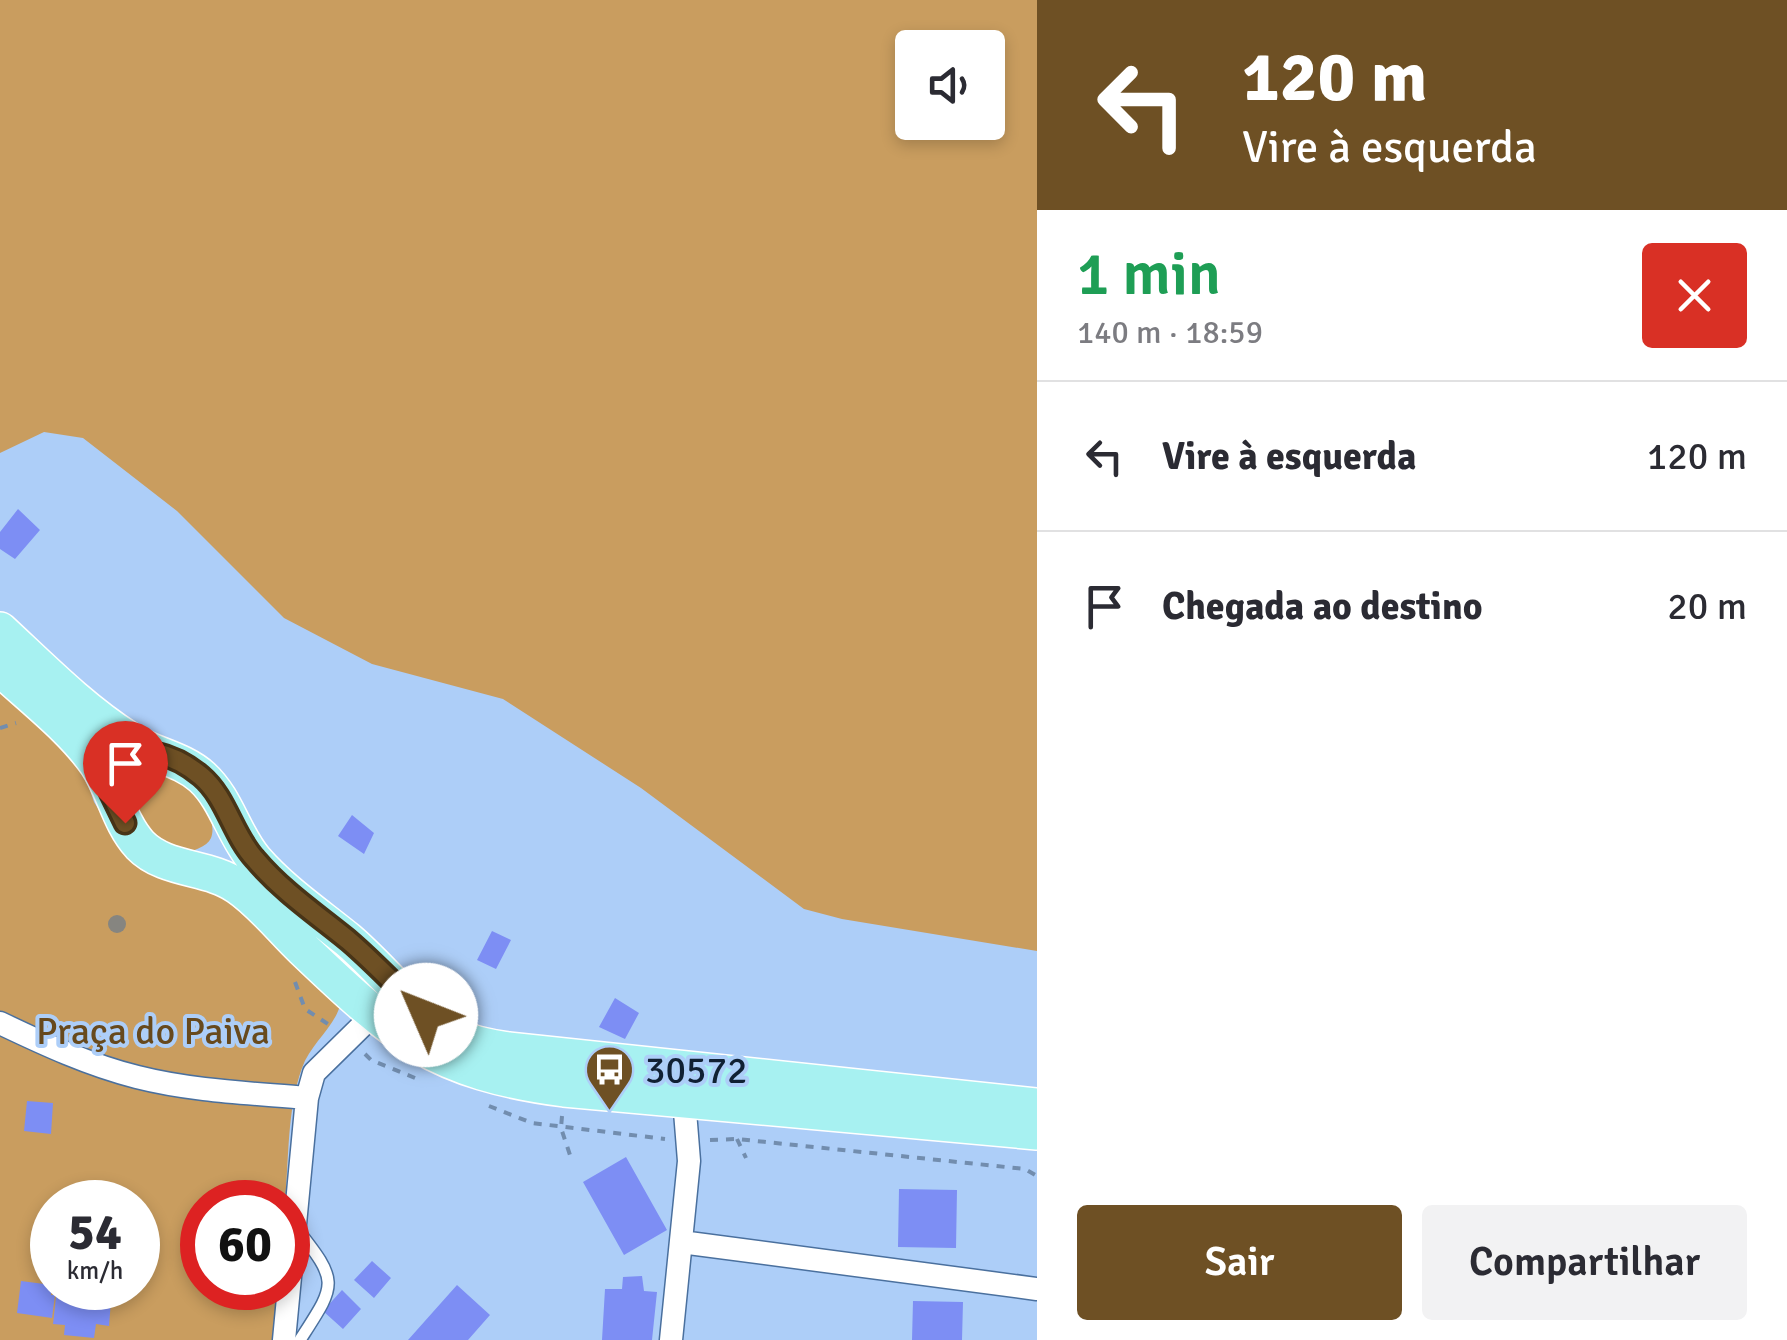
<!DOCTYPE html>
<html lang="pt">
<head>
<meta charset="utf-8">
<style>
  :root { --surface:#fff; --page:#f2f2f3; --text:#2b2b33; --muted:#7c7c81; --line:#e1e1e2; --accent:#6e5024 }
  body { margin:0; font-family:Signika,sans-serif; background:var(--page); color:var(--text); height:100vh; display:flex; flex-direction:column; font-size:38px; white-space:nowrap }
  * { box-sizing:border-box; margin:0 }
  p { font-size:32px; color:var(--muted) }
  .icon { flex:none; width:55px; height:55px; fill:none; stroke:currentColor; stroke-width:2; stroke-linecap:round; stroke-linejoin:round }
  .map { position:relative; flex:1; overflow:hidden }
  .panel { display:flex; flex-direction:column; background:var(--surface); width:750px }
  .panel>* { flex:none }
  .banner { background:#6e5024; color:#fff; overflow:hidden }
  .fabs { position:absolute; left:895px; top:30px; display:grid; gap:20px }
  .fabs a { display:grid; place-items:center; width:110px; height:110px; border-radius:10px; background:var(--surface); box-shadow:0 5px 15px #0003; font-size:50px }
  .speed { position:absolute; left:30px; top:1180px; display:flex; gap:20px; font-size:50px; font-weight:700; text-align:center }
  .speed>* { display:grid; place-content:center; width:130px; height:130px; border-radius:50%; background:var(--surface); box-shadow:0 5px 15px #0003; line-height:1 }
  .speed small { font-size:25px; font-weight:400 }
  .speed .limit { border:15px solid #d22; background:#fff; color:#111 }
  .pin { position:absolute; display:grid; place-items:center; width:85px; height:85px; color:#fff; margin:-102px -42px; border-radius:50% 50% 50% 0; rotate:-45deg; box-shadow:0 0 10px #0007 }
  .pin .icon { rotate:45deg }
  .me { position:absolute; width:110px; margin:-55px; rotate:314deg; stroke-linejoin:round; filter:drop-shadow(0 0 8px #0008) }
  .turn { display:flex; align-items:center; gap:35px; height:210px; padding:0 40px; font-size:45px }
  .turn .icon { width:130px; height:130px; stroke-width:2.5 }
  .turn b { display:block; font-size:70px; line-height:85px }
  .round { display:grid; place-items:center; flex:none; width:105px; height:105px; border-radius:10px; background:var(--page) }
  .headline { display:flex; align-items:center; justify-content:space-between; height:170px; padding:0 40px }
  h1 { font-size:60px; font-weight:600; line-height:75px; color:#1e9e55 }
  .cta { display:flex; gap:20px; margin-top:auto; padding:20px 40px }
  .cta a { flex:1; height:115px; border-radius:10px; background:var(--accent); color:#fff; font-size:40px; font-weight:600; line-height:115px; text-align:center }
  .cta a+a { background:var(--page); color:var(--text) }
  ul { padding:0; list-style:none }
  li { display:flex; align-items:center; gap:30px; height:150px; padding:0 40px; border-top:2px solid var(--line) }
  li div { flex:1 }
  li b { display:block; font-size:38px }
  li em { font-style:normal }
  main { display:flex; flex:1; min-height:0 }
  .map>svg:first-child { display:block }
  .green { fill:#c99d5f; fill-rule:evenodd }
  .building { fill:#7d8ef4 }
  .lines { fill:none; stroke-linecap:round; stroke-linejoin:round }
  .lane-casing { stroke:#4a709e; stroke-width:14 }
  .street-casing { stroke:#4a709e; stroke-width:25 }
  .primary-casing { stroke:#fff; stroke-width:38 }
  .path { stroke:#728dae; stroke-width:4; stroke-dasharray:8 8; stroke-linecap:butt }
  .lane { stroke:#fff; stroke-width:11 }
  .street { stroke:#fff; stroke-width:22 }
  .primary { stroke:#a7f1f1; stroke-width:35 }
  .tree { fill:#868580 }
  .route-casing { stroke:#483417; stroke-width:25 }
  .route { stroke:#6e5024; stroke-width:18 }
  .labels { text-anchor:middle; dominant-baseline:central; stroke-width:8; stroke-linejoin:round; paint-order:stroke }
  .park-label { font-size:38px; fill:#67491d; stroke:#adcef8 }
  .poi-label { font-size:38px; fill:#102033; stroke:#adcef8; text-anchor:start }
</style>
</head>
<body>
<main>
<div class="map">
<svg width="1037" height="1340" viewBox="0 0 1037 1340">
  <rect width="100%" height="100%" fill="#adcef8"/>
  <path class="green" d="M0,0H1037V951L842,919L804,909L641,788L503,699L372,664L284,618L177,511L83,438L44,432L0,453ZM912,48H988V122H912Z
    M0,687L81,763L94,802L107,823L209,880L341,1001C337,1026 311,1042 302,1068C287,1109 289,1160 285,1202H202V1288H278L273,1340H0ZM52,1202H138V1288H52Z
    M130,764C146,766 163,768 177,777C193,786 219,817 211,838C207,847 192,851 183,854L147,837L116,790L123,773Z"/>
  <path class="building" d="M18,509L40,530L15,559L0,549V532Z
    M352,815L374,833L364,854L338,836Z
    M492,931L511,940L496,969L477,960Z
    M615,998L639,1013L625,1039L599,1027Z
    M27,1101L53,1103L51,1134L24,1131Z
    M626,1157L667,1230L624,1255L583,1182Z
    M899,1189L957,1190L956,1248L898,1247Z
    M372,1261L391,1278L374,1298L354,1280Z
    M642,1276L644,1291L657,1292L652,1340H602L605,1289H622L623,1277Z
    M21,1281L52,1285L51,1295H55L52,1318L17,1313Z
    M457,1285L490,1315L468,1340H408Z
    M57,1288H112L109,1326L96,1324L94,1338L64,1335L65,1325L53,1324Z
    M342,1290L361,1309L343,1329L323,1311Z
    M913,1301L963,1302L962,1340H912Z"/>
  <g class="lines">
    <defs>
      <path id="lane" d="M297,1229C340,1283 336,1284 300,1340"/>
      <path id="street" d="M0,1023C44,1044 89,1065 137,1077C192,1091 250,1093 307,1098
        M681,1242L1037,1289
        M284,1340L307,1098L314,1073L373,1015
        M671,1340L689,1161L684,1099"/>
      <path id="primary" d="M0,630C41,668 81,709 128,739C151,755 181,758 202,777C227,800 233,834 255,860C282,891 316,914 348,940C388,974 420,1022 471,1042C482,1046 496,1048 508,1050L1037,1106
        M0,668C33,699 72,728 97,764C114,789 119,822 140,845C165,871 209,866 237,886C261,902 282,929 303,949C394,1036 435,1072 564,1089L1037,1132"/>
    </defs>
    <use href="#lane" class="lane-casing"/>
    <use href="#street" class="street-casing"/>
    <use href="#primary" class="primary-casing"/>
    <path class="path" d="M0,728L16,723
      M295,982L305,1009L331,1026
      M365,1054L371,1060L415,1078
      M489,1106L532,1123L665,1139
      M562,1116L561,1128L570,1155
      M737,1139L746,1158
      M710,1140L737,1139L1025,1169L1037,1176"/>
    <use href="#lane" class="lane"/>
    <use href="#street" class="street"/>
    <use href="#primary" class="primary"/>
  </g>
  <circle class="tree" cx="117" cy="924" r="9"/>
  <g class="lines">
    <defs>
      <path id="route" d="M125,823L110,792L111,764C136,739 177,756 201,776C227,798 232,834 255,859C282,891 316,914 348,940C375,963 400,990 426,1015"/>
    </defs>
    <use href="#route" class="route-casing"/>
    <use href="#route" class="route"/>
  </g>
  <defs>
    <symbol id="bus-pin" viewBox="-11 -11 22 30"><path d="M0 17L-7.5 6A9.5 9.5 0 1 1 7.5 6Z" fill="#6e5024" stroke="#adcef8"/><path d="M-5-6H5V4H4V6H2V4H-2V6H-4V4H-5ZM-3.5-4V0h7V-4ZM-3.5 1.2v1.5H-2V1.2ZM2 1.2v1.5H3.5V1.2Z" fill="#fff"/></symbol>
  </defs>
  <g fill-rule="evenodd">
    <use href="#bus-pin" x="582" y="1042" width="55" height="75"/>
  </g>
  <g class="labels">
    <g class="park-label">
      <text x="153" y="1031">Praça do Paiva</text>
    </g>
    <g class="poi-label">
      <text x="645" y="1070">30572</text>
    </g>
  </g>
</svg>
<div class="fabs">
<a><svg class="icon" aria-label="sound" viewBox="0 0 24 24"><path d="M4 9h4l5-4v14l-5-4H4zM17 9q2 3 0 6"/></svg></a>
</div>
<div class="speed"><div>54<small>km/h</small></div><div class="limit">60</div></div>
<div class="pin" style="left:125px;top:823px;background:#d93025"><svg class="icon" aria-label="arrive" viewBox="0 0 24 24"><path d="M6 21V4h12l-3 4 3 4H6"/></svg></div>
<svg class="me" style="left:426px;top:1015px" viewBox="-20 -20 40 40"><circle r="19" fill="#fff"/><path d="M0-13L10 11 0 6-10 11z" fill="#6e5024"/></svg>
</div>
<section class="panel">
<div class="banner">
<div class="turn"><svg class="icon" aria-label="left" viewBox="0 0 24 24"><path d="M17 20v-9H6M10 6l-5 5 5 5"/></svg><div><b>120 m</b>Vire à esquerda</div></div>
</div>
<div class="headline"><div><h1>1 min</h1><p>140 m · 18:59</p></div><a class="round" style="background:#d93025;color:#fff"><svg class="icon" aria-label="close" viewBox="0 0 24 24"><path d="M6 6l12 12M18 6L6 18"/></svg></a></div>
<ul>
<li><svg class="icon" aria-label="left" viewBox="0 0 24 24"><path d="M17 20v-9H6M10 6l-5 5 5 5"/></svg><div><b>Vire à esquerda</b></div><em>120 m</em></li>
<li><svg class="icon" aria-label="arrive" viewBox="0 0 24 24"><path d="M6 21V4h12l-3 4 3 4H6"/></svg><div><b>Chegada ao destino</b></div><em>20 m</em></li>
</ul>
<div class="cta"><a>Sair</a><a>Compartilhar</a></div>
</section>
</main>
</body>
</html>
